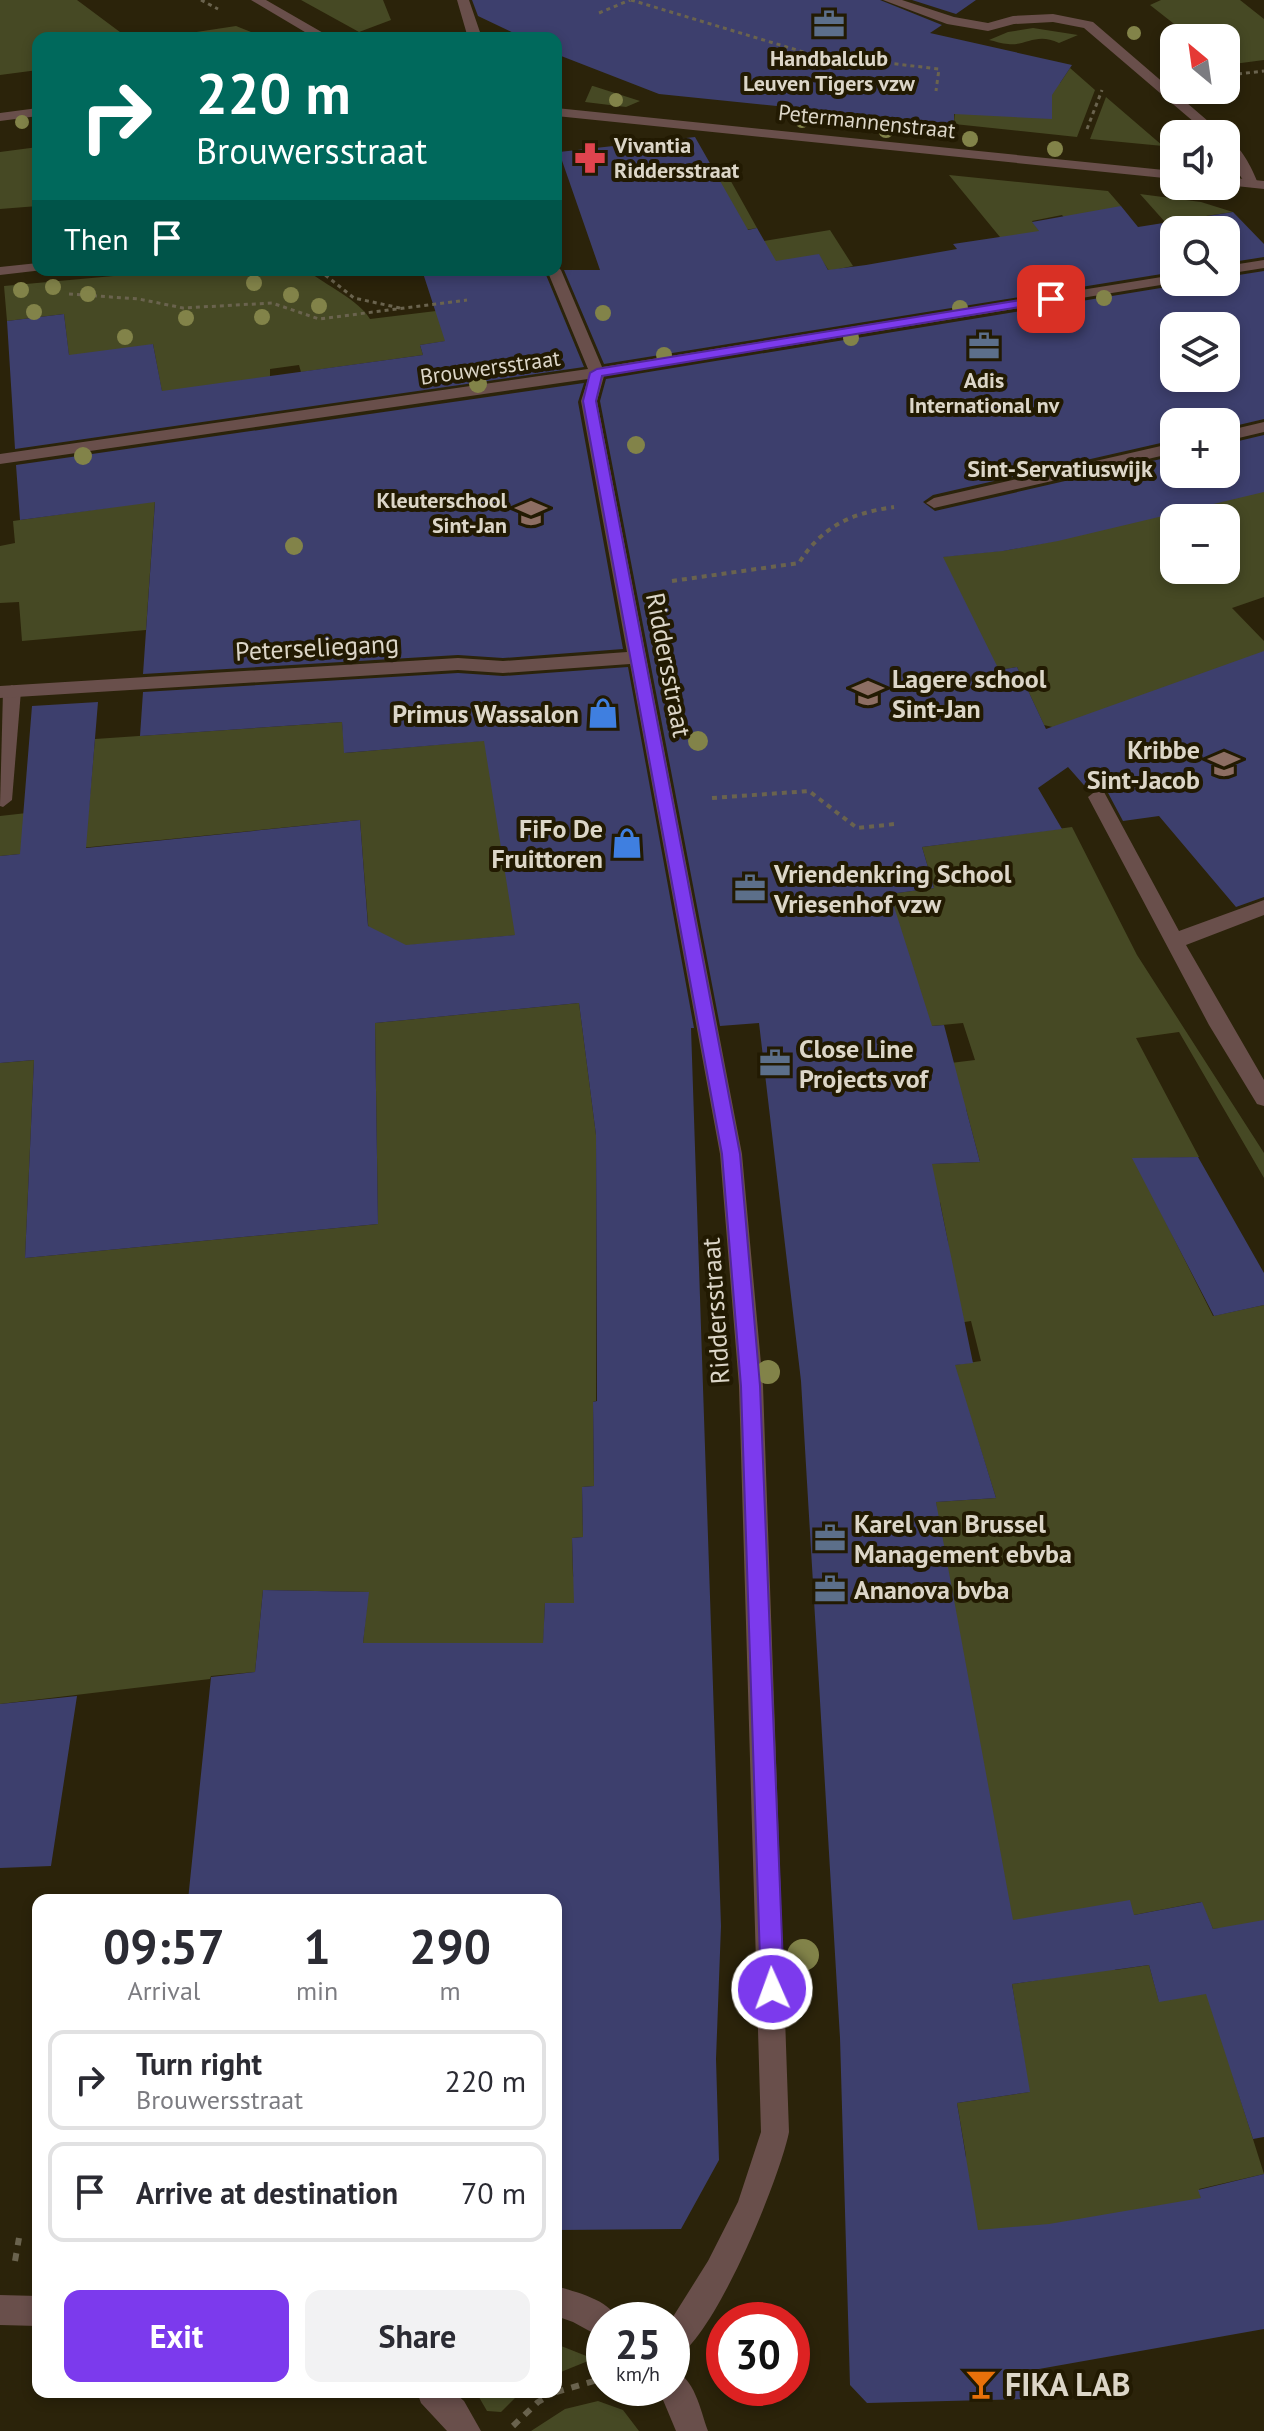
<!DOCTYPE html>
<html lang="en">
<head>
<meta charset="utf-8">
<style>
  :root { --surface:#fff; --page:#f2f2f3; --text:#2b2b33; --muted:#7c7c81; --line:#e1e1e2; --accent:#7c3aed }
  body { margin:0; font-family:"PT Sans",sans-serif; background:var(--page); color:var(--text); height:100vh; display:flex; flex-direction:column; font-size:30px; white-space:nowrap }
  * { box-sizing:border-box; margin:0 }
  p { font-size:26px; color:var(--muted) }
  .icon { flex:none; width:44px; height:44px; fill:none; stroke:currentColor; stroke-width:2; stroke-linecap:round; stroke-linejoin:round }
  .map { position:relative; flex:1; overflow:hidden }
  .side { position:absolute; left:32px; top:1894px; width:530px; height:504px; display:flex; flex-direction:column; background:var(--surface); border-radius:16px; box-shadow:0 4px 12px #0003 }
  .side>* { flex:none }
  .banner { position:absolute; left:32px; top:32px; width:530px; height:244px; border-radius:16px; box-shadow:0 4px 12px #0003; background:#00695c; color:#fff; overflow:hidden }
  .needle { width:52px; rotate:331deg }
  .controls { position:absolute; left:1160px; top:24px; display:grid; gap:16px }
  .controls a { display:grid; place-items:center; width:80px; height:80px; border-radius:16px; background:var(--surface); box-shadow:0 4px 12px #0003; font-size:40px }
  .speed { position:absolute; left:586px; top:2302px; display:flex; gap:16px; font-size:40px; font-weight:700; text-align:center }
  .speed>* { display:grid; place-content:center; width:104px; height:104px; border-radius:50%; background:var(--surface); box-shadow:0 4px 12px #0003; line-height:1 }
  .speed small { font-size:20px; font-weight:400 }
  .speed .limit { border:12px solid #d22; background:#fff; color:#111 }
  .pin { position:absolute; display:grid; place-items:center; width:68px; height:68px; color:#fff; margin:-34px; border-radius:16px; box-shadow:0 4px 12px #0006 }
  .me { position:absolute; width:88px; margin:-44px; rotate:358deg; stroke-linejoin:round; filter:drop-shadow(0 0 6px #0008) }
  .turn { display:flex; align-items:center; gap:28px; height:168px; padding:0 32px; font-size:36px }
  .turn .icon { width:104px; height:104px; stroke-width:2.5 }
  .turn b { display:block; font-size:56px; line-height:68px }
  .then { display:flex; align-items:center; height:76px; padding:0 32px; background:#0003; gap:16px; font-size:30px }
  .eta { display:flex; justify-content:space-evenly; align-items:center; height:136px; text-align:center }
  .eta b { font-size:48px; font-weight:700; line-height:56px }
  .primary-button { display:flex; gap:16px; margin-top:auto; padding:16px 32px }
  .primary-button a { flex:1; height:92px; border-radius:16px; background:var(--accent); color:#fff; font-size:32px; font-weight:700; line-height:92px; text-align:center }
  .primary-button a+a { background:var(--page); color:var(--text) }
  ul { padding:0; list-style:none }
  li { display:flex; align-items:center; gap:24px; height:100px; margin:0 16px 12px; padding:0 16px; border:4px solid var(--line); border-radius:16px }
  li div { flex:1 }
  li b { display:block; font-size:30px }
  li em { font-style:normal }
  .map>svg:first-child { display:block }
  .green { fill:#464924; fill-rule:evenodd }
  .building { fill:#3d3f6d; fill-rule:evenodd }
  .lines { fill:none; stroke-linecap:round; stroke-linejoin:round }
  .path-far2 { stroke:#6a634e; stroke-width:3; stroke-dasharray:4 4; stroke-linecap:butt }
  .path-far1 { stroke:#6a634e; stroke-width:4; stroke-dasharray:5 5; stroke-linecap:butt }
  .path { stroke:#6a634e; stroke-width:6; stroke-dasharray:8 8; stroke-linecap:butt }
  .service { fill:#694f4b; fill-rule:evenodd }
  .minor { fill:#694f4b; fill-rule:evenodd }
  .tertiary { fill:#694f4b; fill-rule:evenodd }
  .tree { fill:#828349 }
  .route { fill:#7c3aed; stroke:#51269a; stroke-width:2 }
  .labels { text-anchor:middle; dominant-baseline:central; stroke-width:8; stroke-linejoin:round; paint-order:stroke }
  .far-poi-label { font-size:22px; font-weight:bold; fill:#dcd6c8; stroke:#221a02 }
  .far-street-label { font-size:22px; fill:#dcd6c8; stroke:#221a02 }
  .far-neighbourhood-label { font-size:24px; font-weight:bold; fill:#dcd6c8; stroke:#221a02 }
  .street-label { font-size:26px; fill:#dcd6c8; stroke:#221a02 }
  .poi-label { font-size:26px; font-weight:bold; fill:#dcd6c8; stroke:#221a02; text-anchor:start }
  .near-poi-label { font-size:32px; font-weight:bold; fill:#dcd6c8; stroke:#221a02; text-anchor:start }
</style>
</head>
<body>
<div class="map">
<svg width="1264" height="2431" viewBox="0 0 1264 2431">
  <rect width="100%" height="100%" fill="#2b230a"/>
  <path class="green" d="M0,0H77L128,38H38V70L0,75Z
    M301,0H383L391,20L359,32Z
    M1161,0H1240L1264,19V60L1226,65V38H1192L1150,5Z
    M236,26L266,38H157Z
    M1033,28L1078,35L1059,43C1036,32 1027,46 1008,44C1002,44 995,41 989,40L1008,32Z
    M1070,68L1095,90L1077,137L954,124L956,94L1060,83Z
    M592,86H593L640,101L626,107L585,102Z
    M1106,97L1163,146L1090,139Z
    M38,147V206L0,209V152Z
    M723,167L757,228L722,234L764,241L830,230L853,266L829,271L818,254L810,289L621,179Z
    M949,175L1108,191L1121,206L1075,231L1062,215L1032,221L1054,251L1009,248Z
    M1140,194L1201,202L1233,212L1165,222Z
    M179,270H307C325,285 359,300 370,319L469,307L479,336L420,345L423,355L301,372L299,365L270,369V377L162,392L153,344L71,373L64,314L7,321L4,286Z
    M1264,491V597L1232,608L1264,641V697L1093,737L1044,725L1017,667L999,670L919,559L1008,550L1049,542ZM1174,518H1226V570H1174Z
    M155,501L146,630L22,641L19,602L0,603V546L15,543L13,521Z
    M342,722L345,753L546,735L561,931L370,949L360,820L0,856V816L89,806L95,739Z
    M1072,827L1137,955L1264,1153V1178L1179,1032L1136,1038L1199,1157L1134,1159L1213,1316L1264,1305V1924L1213,1929L1201,1902L1134,1915L1096,1906L1115,1970L1149,1965L1159,2001L1220,1991L1234,2079L1264,2174L1199,2189L1202,2201C1125,2213 1045,2231 966,2230V2156L957,2103L1029,2092L1012,1984L1058,1977L977,1959L936,1502L996,1498L954,1365L981,1361L971,1321L952,1324L948,1242L940,1202L894,1207L849,1167L980,1162L966,1109L929,1111L918,1067L975,1060L963,1023L911,1028L890,894L934,888L922,847Z
    M579,1003L596,1135V1401L593,1402L594,1486L582,1487L583,1537L572,1538L573,1576L597,1603H545L533,1900L363,1643L368,1592L263,1590L255,1672L211,1676L210,1679L0,1704V1063L34,1060L25,1258L378,1224L375,1023Z
    M556,2344L589,2357L588,2361L556,2374Z
    M476,2392H521L501,2412L487,2411Z
    M598,2401L623,2410L639,2431H531L565,2409Z"/>
  <path class="building" d="M472,0H880L942,25L930,33L1072,65L1052,95V119L954,114V124L659,94L556,54V38H524L478,16Z
    M912,0H976L956,14Z
    M695,137L748,230L757,228L776,261L819,254L828,270L866,265L957,249L953,244L1039,231L1032,222L1121,206L1138,227L1233,212L1264,244V257L1226,263V230H1174V272L604,364L564,270H600L559,152Z
    M422,270H544L584,367L15,449L7,321L64,314L69,355L153,344L162,391L423,355L420,345L445,341Z
    M1264,271V419L1226,428V422H1174V440L933,495L923,502L935,511L1174,456V474H1226V444L1264,435V492L1058,541L1003,551L943,557L999,670L1017,667L1046,729L1264,651V897L1236,907L1159,816L1123,821L1107,791L1098,787L1090,792L1068,767L1038,788L1062,829L922,847L934,888L890,894L932,1026L944,1025L980,1162L932,1164L973,1363L955,1365L996,1498L936,1502L1013,1920L1130,1900L1134,1915L1202,1902L1213,1929L1264,1920V2137L1253,2139L1206,1994L1159,2002L1149,1965L1012,1984L1030,2092L957,2103L978,2230L1049,2224L1201,2198L1198,2190L1264,2174V2329L1022,2372L1025,2399L867,2403L850,2385L840,2038L801,1381L759,1023L720,1026L600,401L606,379L1179,285L1182,282H1226V277ZM1174,326H1226V378H1174Z
    M584,383L578,402L623,649L503,658L458,655L143,674L155,502L20,520L16,465Z
    M628,667L694,1028H691L721,1926L716,2059L719,2160L681,2229L556,2230V1900H188L211,1677L255,1672L263,1590L369,1592L363,1643H543L545,1603H574L572,1538L583,1537L582,1487L594,1486L593,1402L597,1401L596,1135L579,1003L375,1023L378,1224L25,1258L34,1060L0,1063V856L20,854L32,706L98,702L86,848L360,820L368,926L406,945L515,935L484,741L344,753L342,722L140,736L143,692L458,673L503,676Z
    M1198,1157L1264,1273V1305L1214,1316L1132,1158Z
    M77,1696L51,1866L0,1868V1704Z"/>
  <g class="lines">
    <path class="path-far2" d="M201,0L218,9
      M631,0L810,54L939,69L936,91
      M599,13L630,0
      M1238,74L1264,71
      M1087,129L1102,90
      M319,270L354,298L400,308
      M69,294L139,299L183,308L272,303L319,319L467,300"/>
    <path class="path-far1" d="M672,581L799,563C822,526 852,513 894,507
      M712,798L809,791L857,828L895,824"/>
    <path class="path" d="M15,2261L19,2238
      M556,2392L604,2378
      M513,2426L538,2402L555,2392"/>
    <path class="service" d="M12,685L21,691L12,800L3,807L0,806L3,691Z"/>
    <path class="minor" d="M457,0H469L482,38H468Z
      M883,0H902L954,17L988,23L1013,16L1053,14L1093,22L1223,134H1208L1084,28L1053,22L1014,24L988,31L947,24Z
      M38,108V116L0,121V113Z
      M1226,139C1242,146 1251,167 1258,183L1256,186L1251,187C1240,182 1226,151 1226,139Z
      M1264,260V268L1226,274V266Z
      M38,263V270H43L0,275V267Z
      M556,266L561,270L602,367L1174,275V282H1179L604,376L597,401L742,1154L763,1386L789,2132C780,2178 713,2343 672,2360L671,2320L708,2261L738,2202L761,2132L739,1386L720,1154L630,664L503,673L458,670L0,698V686L458,658L503,661L627,652L581,401L588,379L0,464V454L588,369L547,270H556Z
      M1264,422V432L1226,441V431Z
      M1174,443V453L934,508L926,503L934,498Z
      M1097,790L1104,792L1179,931L1264,900V915L1186,945L1264,1080V1106L1257,1104L1209,1025L1088,797Z"/>
    <path class="tertiary" d="M251,0H266L332,38H315Z
      M556,108L1174,171V179L556,116Z
      M1226,177L1264,181V189L1226,185Z
      M556,2286C575,2292 609,2299 618,2320H604V2339L573,2322L556,2316Z
      M0,2295L38,2296V2326L0,2325Z
      M672,2369C695,2378 700,2409 708,2431H676L658,2388H672Z
      M417,2392H454L464,2401L481,2431H447L421,2403Z"/>
  </g>
  <g class="tree">
    <circle cx="1134" cy="33" r="7"/>
    <circle cx="616" cy="100" r="7"/>
    <circle cx="802" cy="121" r="7"/>
    <circle cx="22" cy="122" r="7"/>
    <circle cx="886" cy="130" r="8"/>
    <circle cx="970" cy="139" r="8"/>
    <circle cx="1055" cy="149" r="8"/>
    <circle cx="254" cy="283" r="8"/>
    <circle cx="53" cy="287" r="8"/>
    <circle cx="21" cy="290" r="8"/>
    <circle cx="88" cy="294" r="8"/>
    <circle cx="291" cy="295" r="8"/>
    <circle cx="1104" cy="298" r="8"/>
    <circle cx="319" cy="306" r="8"/>
    <circle cx="960" cy="308" r="8"/>
    <circle cx="34" cy="312" r="8"/>
    <circle cx="603" cy="313" r="8"/>
    <circle cx="262" cy="317" r="8"/>
    <circle cx="186" cy="318" r="8"/>
    <circle cx="125" cy="337" r="8"/>
    <circle cx="851" cy="338" r="8"/>
    <circle cx="664" cy="355" r="8"/>
    <circle cx="478" cy="384" r="9"/>
    <circle cx="636" cy="445" r="9"/>
    <circle cx="83" cy="456" r="9"/>
    <circle cx="294" cy="546" r="9"/>
    <circle cx="698" cy="741" r="10"/>
    <circle cx="768" cy="1372" r="12"/>
    <circle cx="803" cy="1955" r="16"/>
  </g>
  <path class="route" d="M1051,295L1058,299L1056,301L602,376L596,401L740,1154L760,1386L784,1989L781,1997L772,2000L764,1997L761,1989L741,1386L722,1154L583,401L590,373L597,369Z"/>
  <defs>
    <symbol id="office-bare" viewBox="-9 -9 18 18"><path d="M-6-3h4V-5.5h4V-3h4V5H-6ZM-1-4.5V-3h2v-1.5ZM-6 0V1H6V0Z" fill="#5c6f8a" stroke="#221a02" stroke-width="2.5" paint-order="stroke"/></symbol>
    <symbol id="pharmacy-bare" viewBox="-9 -9 18 18"><path d="M-2-6h4v4h4v4h-4v4h-4v-4h-4v-4h4Z" fill="#e0444e" stroke="#221a02" stroke-width="2.5" paint-order="stroke"/></symbol>
    <symbol id="school-bare" viewBox="-9 -9 18 18"><path d="M0-5L7-2L0 1L-7-2ZM-4 1L0 2.5L4 1V4Q0 6-4 4Z" fill="#8d6e63" stroke="#221a02" stroke-width="2.5" paint-order="stroke"/></symbol>
    <symbol id="shop-bare" viewBox="-9 -9 18 18"><path d="M-5-2.5h2.3a2.7 3.5 0 0 1 5.4 0H5L5.5 6h-11ZM-1.5-2.5h3a1.5 2.3 0 0 0-3 0Z" fill="#3f7fe0" stroke="#221a02" stroke-width="2.5" paint-order="stroke"/></symbol>
    <symbol id="bar-bare" viewBox="-9 -9 18 18"><path d="M-6-5H6L.8 .8V4.5H3.5V6h-7V4.5H-.8V.8Z" fill="#e8710a" stroke="#221a02" stroke-width="2.5" paint-order="stroke"/></symbol>
  </defs>
  <g fill-rule="evenodd">
    <use href="#office-bare" x="807" y="2" width="44" height="44"/>
    <use href="#pharmacy-bare" x="568" y="136" width="44" height="44"/>
    <use href="#office-bare" x="962" y="324" width="44" height="44"/>
    <use href="#school-bare" x="509" y="491" width="44" height="44"/>
    <use href="#school-bare" x="846" y="671" width="44" height="44"/>
    <use href="#shop-bare" x="581" y="691" width="44" height="44"/>
    <use href="#school-bare" x="1202" y="742" width="44" height="44"/>
    <use href="#shop-bare" x="605" y="821" width="44" height="44"/>
    <use href="#office-bare" x="728" y="866" width="44" height="44"/>
    <use href="#office-bare" x="753" y="1041" width="44" height="44"/>
    <use href="#office-bare" x="808" y="1516" width="44" height="44"/>
    <use href="#office-bare" x="808" y="1567" width="44" height="44"/>
    <use href="#bar-bare" x="959" y="2362" width="44" height="44"/>
  </g>
  <g class="labels">
    <g class="far-poi-label">
      <text x="829" y="58">Handbalclub<tspan x="829" dy="25">Leuven Tigers vzw</tspan></text>
      <text x="614" y="145" text-anchor="start">Vivantia<tspan x="614" dy="25">Riddersstraat</tspan></text>
      <text x="984" y="380">Adis<tspan x="984" dy="25">International nv</tspan></text>
      <text x="507" y="500" text-anchor="end">Kleuterschool<tspan x="507" dy="25">Sint-Jan</tspan></text>
    </g>
    <g class="far-street-label">
      <text transform="translate(867 121) rotate(6)">Petermannenstraat</text>
      <text transform="translate(490 367) rotate(-8)">Brouwersstraat</text>
    </g>
    <g class="far-neighbourhood-label">
      <text x="1060" y="468">Sint-Servatiuswijk</text>
    </g>
    <g class="street-label">
      <text transform="translate(317 647) rotate(-3)">Peterseliegang</text>
      <text transform="translate(669 665) rotate(79)">Riddersstraat</text>
      <text transform="translate(715 1311) rotate(-94)">Riddersstraat</text>
    </g>
    <g class="poi-label">
      <text x="892" y="678">Lagere school<tspan x="892" dy="30">Sint-Jan</tspan></text>
      <text x="579" y="713" text-anchor="end">Primus Wassalon</text>
      <text x="1200" y="749" text-anchor="end">Kribbe<tspan x="1200" dy="30">Sint-Jacob</tspan></text>
      <text x="603" y="828" text-anchor="end">FiFo De<tspan x="603" dy="30">Fruittoren</tspan></text>
      <text x="774" y="873">Vriendenkring School<tspan x="774" dy="30">Vriesenhof vzw</tspan></text>
      <text x="799" y="1048">Close Line<tspan x="799" dy="30">Projects vof</tspan></text>
      <text x="854" y="1523">Karel van Brussel<tspan x="854" dy="30">Management ebvba</tspan></text>
      <text x="854" y="1589">Ananova bvba</text>
    </g>
    <g class="near-poi-label">
      <text x="1005" y="2384">FIKA LAB</text>
    </g>
  </g>
</svg>
<div class="controls">
<a><svg class="needle" viewBox="-14 -14 28 28"><path d="M0-13l5 13h-10z" fill="#e53935"/><path d="M0 13l5-13h-10z" fill="#7c7c81"/></svg></a>
<a><svg class="icon" aria-label="sound" viewBox="0 0 24 24"><path d="M4 9h4l5-4v14l-5-4H4zM17 9q2 3 0 6"/></svg></a>
<a><svg class="icon" aria-label="search" viewBox="0 0 24 24"><circle cx="10" cy="10" r="6"/><path d="M15 15l6 6"/></svg></a>
<a><svg class="icon" aria-label="layers" viewBox="0 0 24 24"><path d="M12 4l9 5-9 5-9-5zM3 14l9 5 9-5"/></svg></a>
<a>+</a>
<a>−</a>
</div>
<div class="speed"><div>25<small>km/h</small></div><div class="limit">30</div></div>
<div class="pin" style="left:1051px;top:299px;background:#d93025"><svg class="icon" aria-label="arrive" viewBox="0 0 24 24"><path d="M6 21V4h12l-3 4 3 4H6"/></svg></div>
<svg class="me" style="left:772px;top:1989px" viewBox="-20 -20 40 40"><circle r="17" fill="#7c3aed" stroke="#fff" stroke-width="3"/><path d="M0-11L8 9 0 5-8 9z" fill="#fff"/></svg>
<div class="banner">
<div class="turn"><svg class="icon" aria-label="right" viewBox="0 0 24 24"><path d="M7 20v-9h11M14 6l5 5-5 5"/></svg><div><b>220 m</b>Brouwersstraat</div></div>
<div class="then">Then<svg class="icon" aria-label="arrive" viewBox="0 0 24 24"><path d="M6 21V4h12l-3 4 3 4H6"/></svg></div>
</div>
<section class="side">
<div class="eta">
<div><b>09:57</b><p>Arrival</p></div>
<div><b>1</b><p>min</p></div>
<div><b>290</b><p>m</p></div>
</div>
<ul>
<li><svg class="icon" aria-label="right" viewBox="0 0 24 24"><path d="M7 20v-9h11M14 6l5 5-5 5"/></svg><div><b>Turn right</b><p>Brouwersstraat</p></div><em>220 m</em></li>
<li><svg class="icon" aria-label="arrive" viewBox="0 0 24 24"><path d="M6 21V4h12l-3 4 3 4H6"/></svg><div><b>Arrive at destination</b></div><em>70 m</em></li>
</ul>
<div class="primary-button"><a>Exit</a><a>Share</a></div>
</section>
</div>
</body>
</html>
